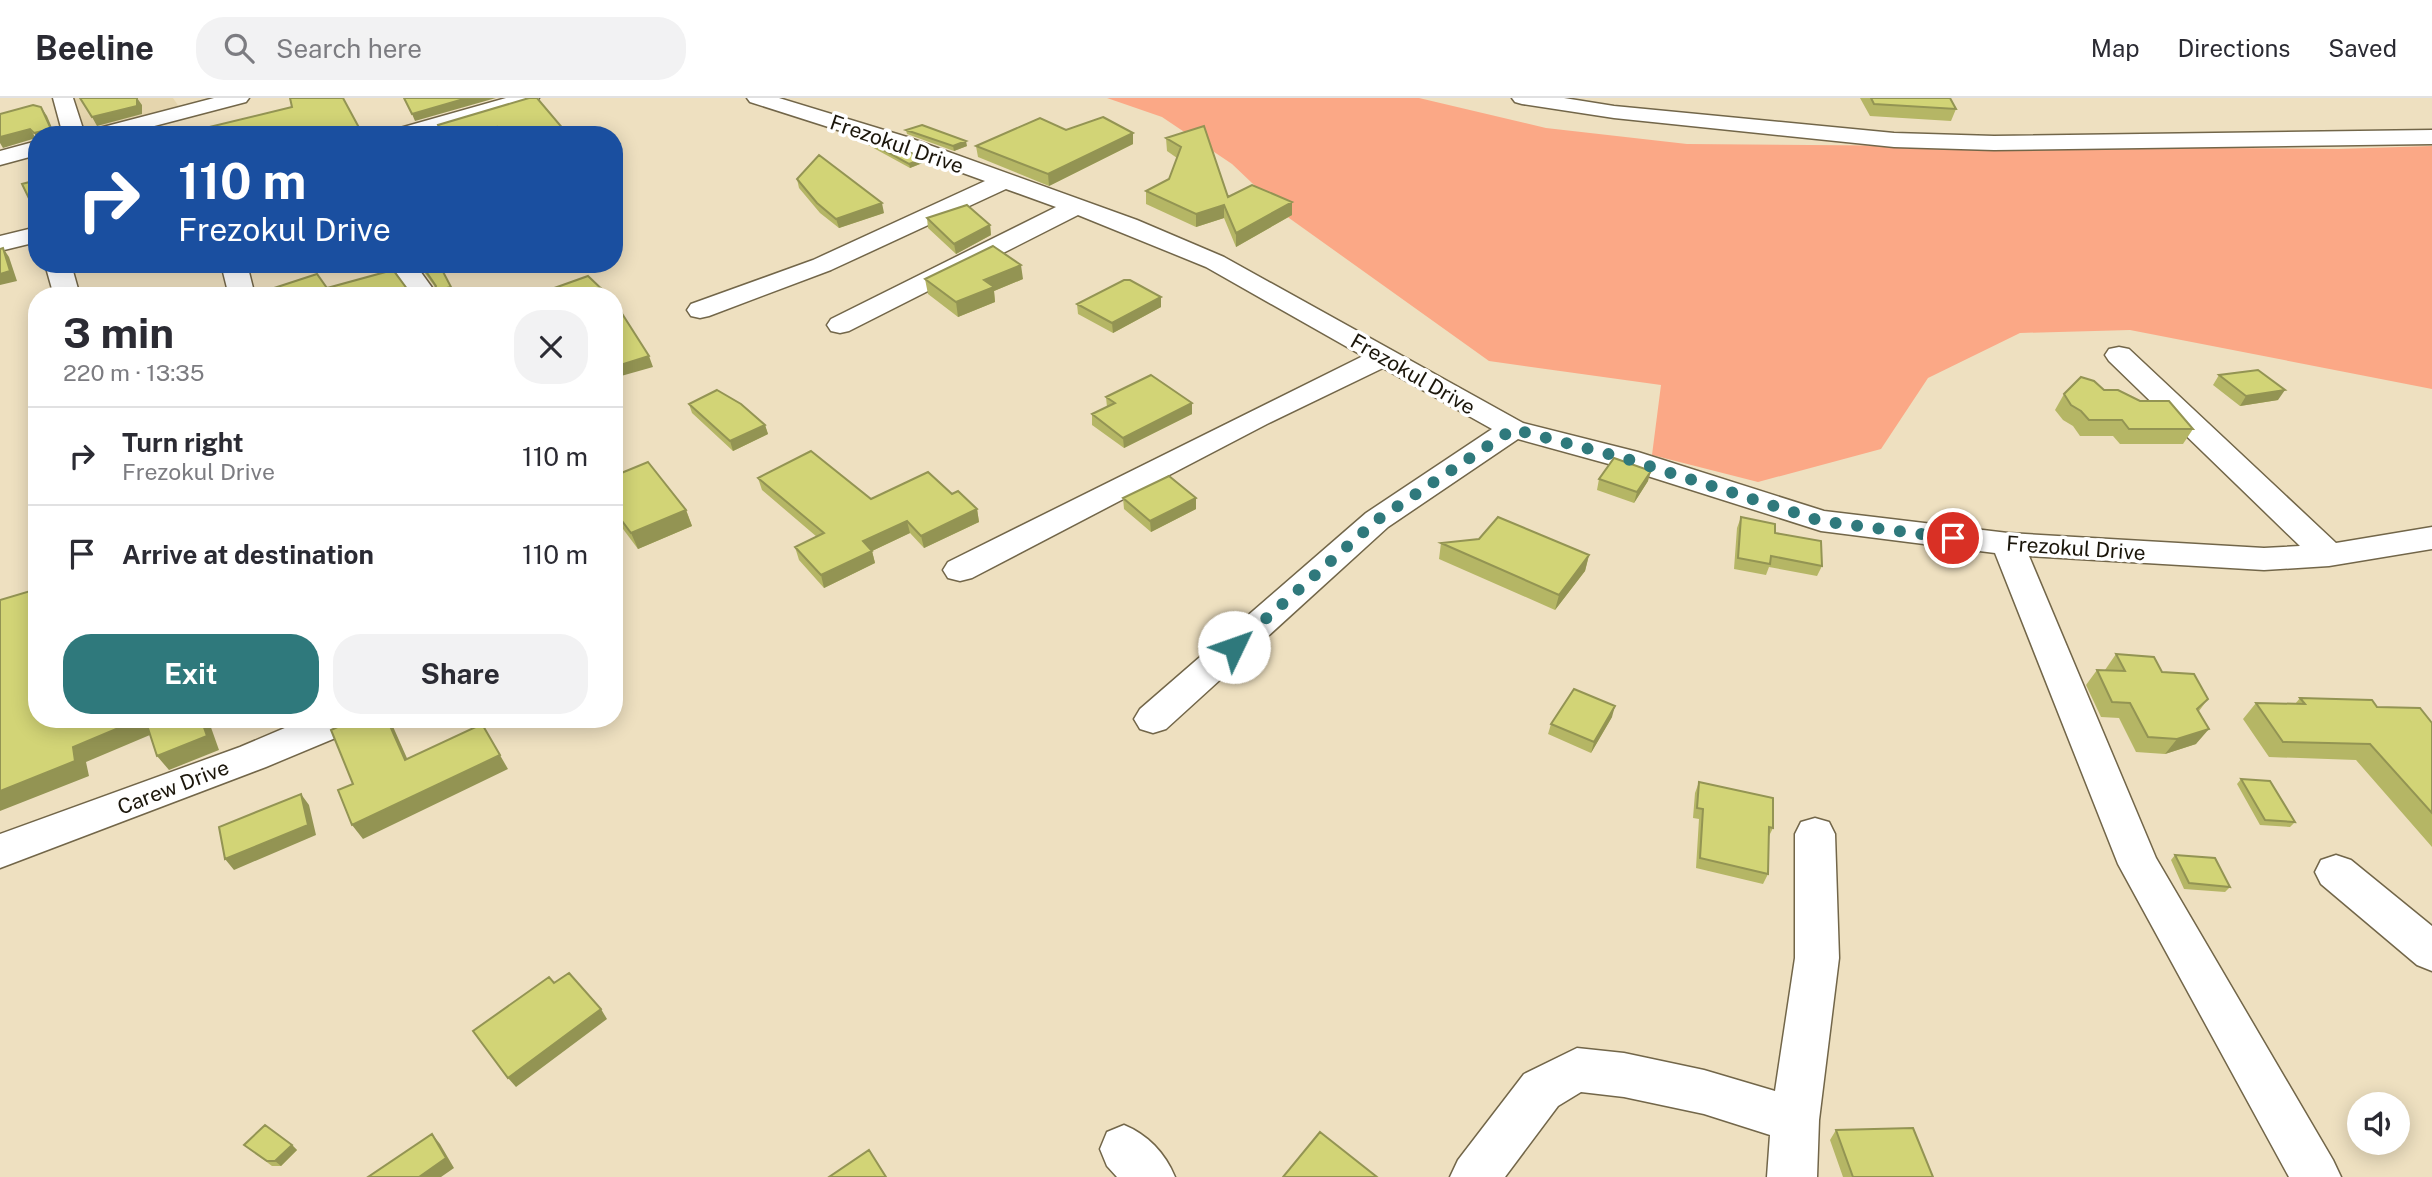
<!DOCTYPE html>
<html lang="en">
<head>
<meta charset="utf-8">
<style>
  :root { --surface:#fff; --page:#f2f2f3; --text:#2b2b33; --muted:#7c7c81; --line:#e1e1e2; --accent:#2f797c }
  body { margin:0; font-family:"Public Sans",sans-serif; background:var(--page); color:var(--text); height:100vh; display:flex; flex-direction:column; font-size:26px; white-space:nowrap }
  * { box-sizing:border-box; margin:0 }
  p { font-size:23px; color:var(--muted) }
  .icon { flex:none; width:38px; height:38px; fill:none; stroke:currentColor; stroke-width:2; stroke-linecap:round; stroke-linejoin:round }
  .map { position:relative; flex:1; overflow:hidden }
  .side { position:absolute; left:28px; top:189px; width:595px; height:441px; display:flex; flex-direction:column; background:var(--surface); border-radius:28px; box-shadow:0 4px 18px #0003 }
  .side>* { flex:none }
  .top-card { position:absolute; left:28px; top:28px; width:595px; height:147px; border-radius:28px; box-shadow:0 4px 18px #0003; background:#1a4fa0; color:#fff; overflow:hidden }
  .buttons { position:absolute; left:2347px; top:994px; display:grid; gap:14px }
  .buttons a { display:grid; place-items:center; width:63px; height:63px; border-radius:50%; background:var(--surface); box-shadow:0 4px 18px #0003; font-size:35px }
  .pin { position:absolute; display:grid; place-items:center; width:60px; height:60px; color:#fff; margin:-30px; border:4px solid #fff; border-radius:50%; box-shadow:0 2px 7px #0007 }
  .me { position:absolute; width:77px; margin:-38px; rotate:48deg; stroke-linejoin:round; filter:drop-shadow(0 0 5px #0008) }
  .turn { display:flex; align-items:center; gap:24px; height:147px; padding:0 35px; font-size:32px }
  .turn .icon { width:91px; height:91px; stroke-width:2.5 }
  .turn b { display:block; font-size:49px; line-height:60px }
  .round { display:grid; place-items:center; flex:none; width:74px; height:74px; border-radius:28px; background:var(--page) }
  .headline { display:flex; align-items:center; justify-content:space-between; height:119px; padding:0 35px }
  h1 { font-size:42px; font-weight:700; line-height:52px }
  .action { display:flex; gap:14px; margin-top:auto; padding:14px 35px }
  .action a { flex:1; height:80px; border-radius:28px; background:var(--accent); color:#fff; font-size:28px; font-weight:700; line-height:80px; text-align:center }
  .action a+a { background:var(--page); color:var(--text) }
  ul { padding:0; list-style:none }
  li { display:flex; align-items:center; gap:21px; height:98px; padding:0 35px; border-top:2px solid var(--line) }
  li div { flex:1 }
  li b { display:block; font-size:26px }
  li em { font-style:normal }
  header { display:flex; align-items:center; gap:42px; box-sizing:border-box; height:98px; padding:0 35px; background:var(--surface); border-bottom:2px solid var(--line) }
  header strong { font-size:33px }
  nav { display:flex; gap:38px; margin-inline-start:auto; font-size:24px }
  .search { width:490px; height:63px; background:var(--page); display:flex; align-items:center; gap:18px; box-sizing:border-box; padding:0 24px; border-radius:28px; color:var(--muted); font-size:26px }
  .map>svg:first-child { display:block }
  .built { fill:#e5d5ad }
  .green { fill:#fba886 }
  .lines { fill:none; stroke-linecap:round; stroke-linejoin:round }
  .minor-casing { stroke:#726649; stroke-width:3 }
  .minor { fill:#fff; fill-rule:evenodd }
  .wall { fill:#b5b665 }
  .shaded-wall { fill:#939453 }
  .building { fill:#d2d476; stroke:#939453; stroke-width:2 }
  .route { stroke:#2f797c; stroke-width:12; stroke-dasharray:0 21.6 }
  .labels { text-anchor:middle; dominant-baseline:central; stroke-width:7; stroke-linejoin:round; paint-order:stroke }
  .street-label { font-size:21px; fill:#1b160b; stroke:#fff }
</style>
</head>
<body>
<header>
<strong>Beeline</strong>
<div class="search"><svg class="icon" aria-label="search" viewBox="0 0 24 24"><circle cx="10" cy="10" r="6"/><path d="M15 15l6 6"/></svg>Search here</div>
<nav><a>Map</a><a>Directions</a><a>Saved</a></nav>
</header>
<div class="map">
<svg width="2432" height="1079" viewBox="0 0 2432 1079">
  <rect width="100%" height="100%" fill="#eee0c0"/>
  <path class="built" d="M67,0H173L182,13L84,37Z"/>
  <path class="green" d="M1107,0H1419L1546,30L1687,46L2338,51L2432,48V291L2130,232L2020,235L1928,280L1881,351L1758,384L1652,357L1661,287L1489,263L1289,120L1232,66L1162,19Z"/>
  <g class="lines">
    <defs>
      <path id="minor" d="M53,0H73L84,34L214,0H249L246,4L120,37H63Z
        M506,0H539L536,4L425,37H390L393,32Z
        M747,0H779L907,39L1137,122L1224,159L1523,325L1638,354L1824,413L2008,435L2264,450L2300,448L2109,263L2105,257L2109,251L2119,249L2129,251L2336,445L2432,429V451L2329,468L2264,472L2029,458L2156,760L2333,1062L2341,1079H2289L2118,766L1995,455L1821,433L1616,368L1518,341L1388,429L1166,631L1153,635L1140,631L1134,621L1140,611L1366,415L1492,331L1383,270L1267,326L972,480L960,483L948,480L943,472L948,464L1363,258L1206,169L1078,117L849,233L840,235L831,233L827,227L831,221L1056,109L1006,91L831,172L709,218L700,220L691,218L687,212L691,206L813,162L985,83L891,49L750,4Z
        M1512,0H1564L1614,8L1894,35L1994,38L2432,32V46L1994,52L1894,49L1614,20L1522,6L1515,4Z
        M37,43V57L0,67V53Z
        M37,129V144L0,153V138Z
        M45,166H71L80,198H54Z
        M221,166H247L255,198H229Z
        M390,166H415L438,198H412Z
        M306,621H362L357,631L266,669L0,770V736L240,649Z
        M1815,720L1829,724L1835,736L1839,860L1819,1022L1817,1079H1767L1770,1037L1704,1016L1624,999L1581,994L1558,1008L1505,1079H1450L1458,1062L1524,976L1577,950L1624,955L1704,972L1775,993L1795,860V736L1801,724Z
        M2336,757L2351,762L2432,828V873L2417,867L2321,786L2315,774L2321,762Z
        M1124,1027C1148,1037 1165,1055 1175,1079H1117L1107,1068L1100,1051L1107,1034Z"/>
    </defs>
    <use href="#minor" class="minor-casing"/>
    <use href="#minor" class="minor"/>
  </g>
  <path class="wall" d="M1860,0H1950L1956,11L1951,23L1870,18Z
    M1204,28L1228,99L1292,117L1236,149L1224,120L1196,129L1146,106V93L1169,81L1177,60L1167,53L1166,40Z
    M906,32L967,48L954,53L907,36Z
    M1066,32L1133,46L1049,88L978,59L976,48Z
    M867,43L925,64L910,70L868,47Z
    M797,81L884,115L839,130L820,115L799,90Z
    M927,120L990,127L991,137L956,156L928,130Z
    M420,166L451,189L455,197L327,190L434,192L435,189L424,174Z
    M925,181H1023L994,193L995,204L958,219L928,196Z
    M1161,199V209L1113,235L1078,216L1077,206Z
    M2219,277L2278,302L2240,308L2213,287Z
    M2104,292L2193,331L2183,346H2120L2113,338H2080L2073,328L2063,322L2055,312L2064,296Z
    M1106,299L1192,305V316L1124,350L1092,327V316L1107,309Z
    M689,306L765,327L768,336L733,353L692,315Z
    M614,378L686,412L692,428L638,451L614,419Z
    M758,380L871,401L952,396L977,411L979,424L924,450L910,435L872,453L875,465L824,490L799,462L795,449L817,439L762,392Z
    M1599,381L1648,383L1634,405L1597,392Z
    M1123,400L1196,411L1151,434L1124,411Z
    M1741,419L1822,468L1817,478L1769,469L1766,477L1734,471L1737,430Z
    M1441,445L1589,457L1585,473L1555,512L1439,461Z
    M2116,556L2162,574L2208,601L2199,613L2196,646L2165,656L2136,654L2119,620L2101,619L2086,587L2097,572H2105Z
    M2300,600L2377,609L2432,625V749L2356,662L2269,659L2243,621L2256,605L2295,606Z
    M1612,619L1591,655L1548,636L1551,626Z
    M2241,681L2295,724L2290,729L2260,727L2237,686Z
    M1699,684L1773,730L1768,740V776L1763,786L1696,770L1699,721L1693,720L1695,695Z
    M2175,757L2230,789L2225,794L2184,791L2171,762Z
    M1836,1032L1933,1079H1843L1830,1042Z
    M244,1047H292L297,1052L281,1068H272Z"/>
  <path class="shaded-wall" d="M137,0L142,7V16L97,28L92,19Z
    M467,0H496L415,23L412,16Z
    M41,9L47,18L55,37H37V40L34,35Z
    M497,29L500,37H461Z
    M30,31L36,40L3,50L0,45V39Z
    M1133,35V46L1049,88L1048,76Z
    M966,43L967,48L954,53L953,48Z
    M925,60V64L910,70L909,66Z
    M1292,104V117L1236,149V135Z
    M882,105L884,115L839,130L836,121Z
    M1224,107V120L1196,129V116Z
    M990,127L991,137L956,156L954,146Z
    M3,150L9,159L17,183L0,187V176Z
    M163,166H198L167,172Z
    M1021,167L1023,181L994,193L995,204L958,219L956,204L984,182Z
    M451,189L455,197L430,198L429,194Z
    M1161,199V209L1113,235L1112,225Z
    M649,258L653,269L614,280V269Z
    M2285,292L2278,302L2240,308L2246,298Z
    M1192,305V316L1124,350L1123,340Z
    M765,327L768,336L733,353L730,343Z
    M1651,373L1648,383L1634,405L1637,394Z
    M1196,400V411L1151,434L1150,423Z
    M977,411L979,424L924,450L921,438Z
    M686,412L692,428L638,451L631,435Z
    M907,423L910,435L872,453L875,465L824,490L821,477L863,443Z
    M1589,457L1585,473L1555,512L1559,497Z
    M1615,608L1612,619L1591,655L1594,644Z
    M140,621H147L157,634L86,664L89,678L0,713V693L73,649Z
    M201,621H208L219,652L169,672L157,658Z
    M387,621H389L391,624L414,676L405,662Z
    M482,626L508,671L363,741L352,727Z
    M2209,631L2196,646L2165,656L2177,641Z
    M301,696L309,707L316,737L234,772L225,761Z
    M601,911L607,921L516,989L508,980Z
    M432,1036L440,1046L454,1070L441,1079H419Z
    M292,1047L297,1052L281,1068L275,1063Z"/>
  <path class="building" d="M80,0H137V8L92,19Z
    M290,0H343L363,37H202L201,31L292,9Z
    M404,0H467L412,16Z
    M529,0H537L565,33L559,34L561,37H501L497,29L461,37H442L438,27Z
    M1871,0H1950L1956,11L1874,6Z
    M33,7L41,9L51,31L34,35L30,31L0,39V16Z
    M1103,19L1133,35L1048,76L976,48L1040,20L1066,32Z
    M922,27L966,43L953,48L906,32Z
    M1204,28L1228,99L1252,87L1292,104L1236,135L1224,107L1196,116L1146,93L1169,81L1181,49L1166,40Z
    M872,41L925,60L909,66L867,43Z
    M819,57L882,105L836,121L817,105L797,81Z
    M37,82V115H36L22,86Z
    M967,107L990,127L954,146L927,120Z
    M993,148L1021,167L984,182L994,189L956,204L925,181Z
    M3,150L10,173L0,176V151Z
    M421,166H439L451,189L429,194L430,198H266L265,193L317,176L327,190L393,172L408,192H434L436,188Z
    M588,178L609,198H551L546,193Z
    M1124,182H1130L1161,199L1112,225L1077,206Z
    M614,203L649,258L614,269Z
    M2258,272L2285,292L2246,298L2219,277Z
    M1151,277L1192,305L1123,340L1092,316L1115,305L1106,299Z
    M2081,279L2094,283L2104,292H2118L2140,303H2169L2193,331H2129L2122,322H2089L2081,313L2071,307L2064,296Z
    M717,292L741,306L765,327L730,343L689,306Z
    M811,353L871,401L928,374L952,396L958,393L977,411L921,438L907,423L863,443L872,453L821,477L795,449L824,435L758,380Z
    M1614,360L1651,373L1637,394L1599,381Z
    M648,364L686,412L631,435L614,412V378Z
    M1169,378L1196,400L1150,423L1123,400Z
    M1498,419L1589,457L1559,497L1441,445L1479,441Z
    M1741,419L1775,426V435L1821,443L1822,468L1771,458L1770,466L1738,460Z
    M37,491V621H140L73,649L75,663L0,693V502Z
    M2116,556L2154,559L2162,574L2194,576L2208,601L2197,611L2209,631L2177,641L2148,639L2130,605L2112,604L2097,572L2125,573Z
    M1574,591L1615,608L1594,644L1551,626Z
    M2300,600L2372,602L2377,609L2420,610L2432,625V715L2370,646L2283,644L2256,605L2305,606Z
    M145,621H201L207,638L157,658Z
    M355,621H387L405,662L482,626L500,657L352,727L338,692L353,686L331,632Z
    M2241,681L2270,683L2295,724L2265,722Z
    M1699,684L1773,700V730L1769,729L1768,776L1700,760L1703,711L1697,710Z
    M301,696L308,727L225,761L219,729Z
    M2175,757L2215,760L2230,789L2189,785Z
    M569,875L601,911L508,980L473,933L549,879L554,885Z
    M265,1027L292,1047L275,1063H267L244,1047Z
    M1913,1030L1933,1079H1853L1836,1032Z
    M1320,1034L1377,1079H1283Z
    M432,1036L446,1060L419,1079H368Z
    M869,1052L886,1079H829Z"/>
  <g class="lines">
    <path class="route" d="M1234,549L1377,422L1513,331L1627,361L1821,423L1953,440"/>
  </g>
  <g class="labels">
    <g class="street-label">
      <text transform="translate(897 46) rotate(19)">Frezokul Drive</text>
      <text transform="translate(1413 276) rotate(30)">Frezokul Drive</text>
      <text transform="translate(2076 450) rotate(4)">Frezokul Drive</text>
      <text transform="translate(173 689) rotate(-21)">Carew Drive</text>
    </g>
  </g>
</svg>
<div class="buttons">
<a><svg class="icon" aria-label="sound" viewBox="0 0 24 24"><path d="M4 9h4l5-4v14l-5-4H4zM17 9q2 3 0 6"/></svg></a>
</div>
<div class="pin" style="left:1953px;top:440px;background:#d93025"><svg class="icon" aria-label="arrive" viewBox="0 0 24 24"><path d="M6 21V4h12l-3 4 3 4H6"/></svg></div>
<svg class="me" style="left:1234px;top:549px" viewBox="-20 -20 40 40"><circle r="19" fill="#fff"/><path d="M0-13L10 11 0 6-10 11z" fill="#2f797c"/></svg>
<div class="top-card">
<div class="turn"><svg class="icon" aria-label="right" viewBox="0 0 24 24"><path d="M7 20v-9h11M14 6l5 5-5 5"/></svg><div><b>110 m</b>Frezokul Drive</div></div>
</div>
<section class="side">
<div class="headline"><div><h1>3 min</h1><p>220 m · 13:35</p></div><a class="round"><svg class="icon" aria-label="close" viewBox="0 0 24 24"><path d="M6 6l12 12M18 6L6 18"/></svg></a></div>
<ul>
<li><svg class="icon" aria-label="right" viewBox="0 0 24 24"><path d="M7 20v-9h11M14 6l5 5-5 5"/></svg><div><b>Turn right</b><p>Frezokul Drive</p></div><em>110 m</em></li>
<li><svg class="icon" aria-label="arrive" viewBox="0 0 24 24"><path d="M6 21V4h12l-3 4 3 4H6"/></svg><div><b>Arrive at destination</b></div><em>110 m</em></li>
</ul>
<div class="action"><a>Exit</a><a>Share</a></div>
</section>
</div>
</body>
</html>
